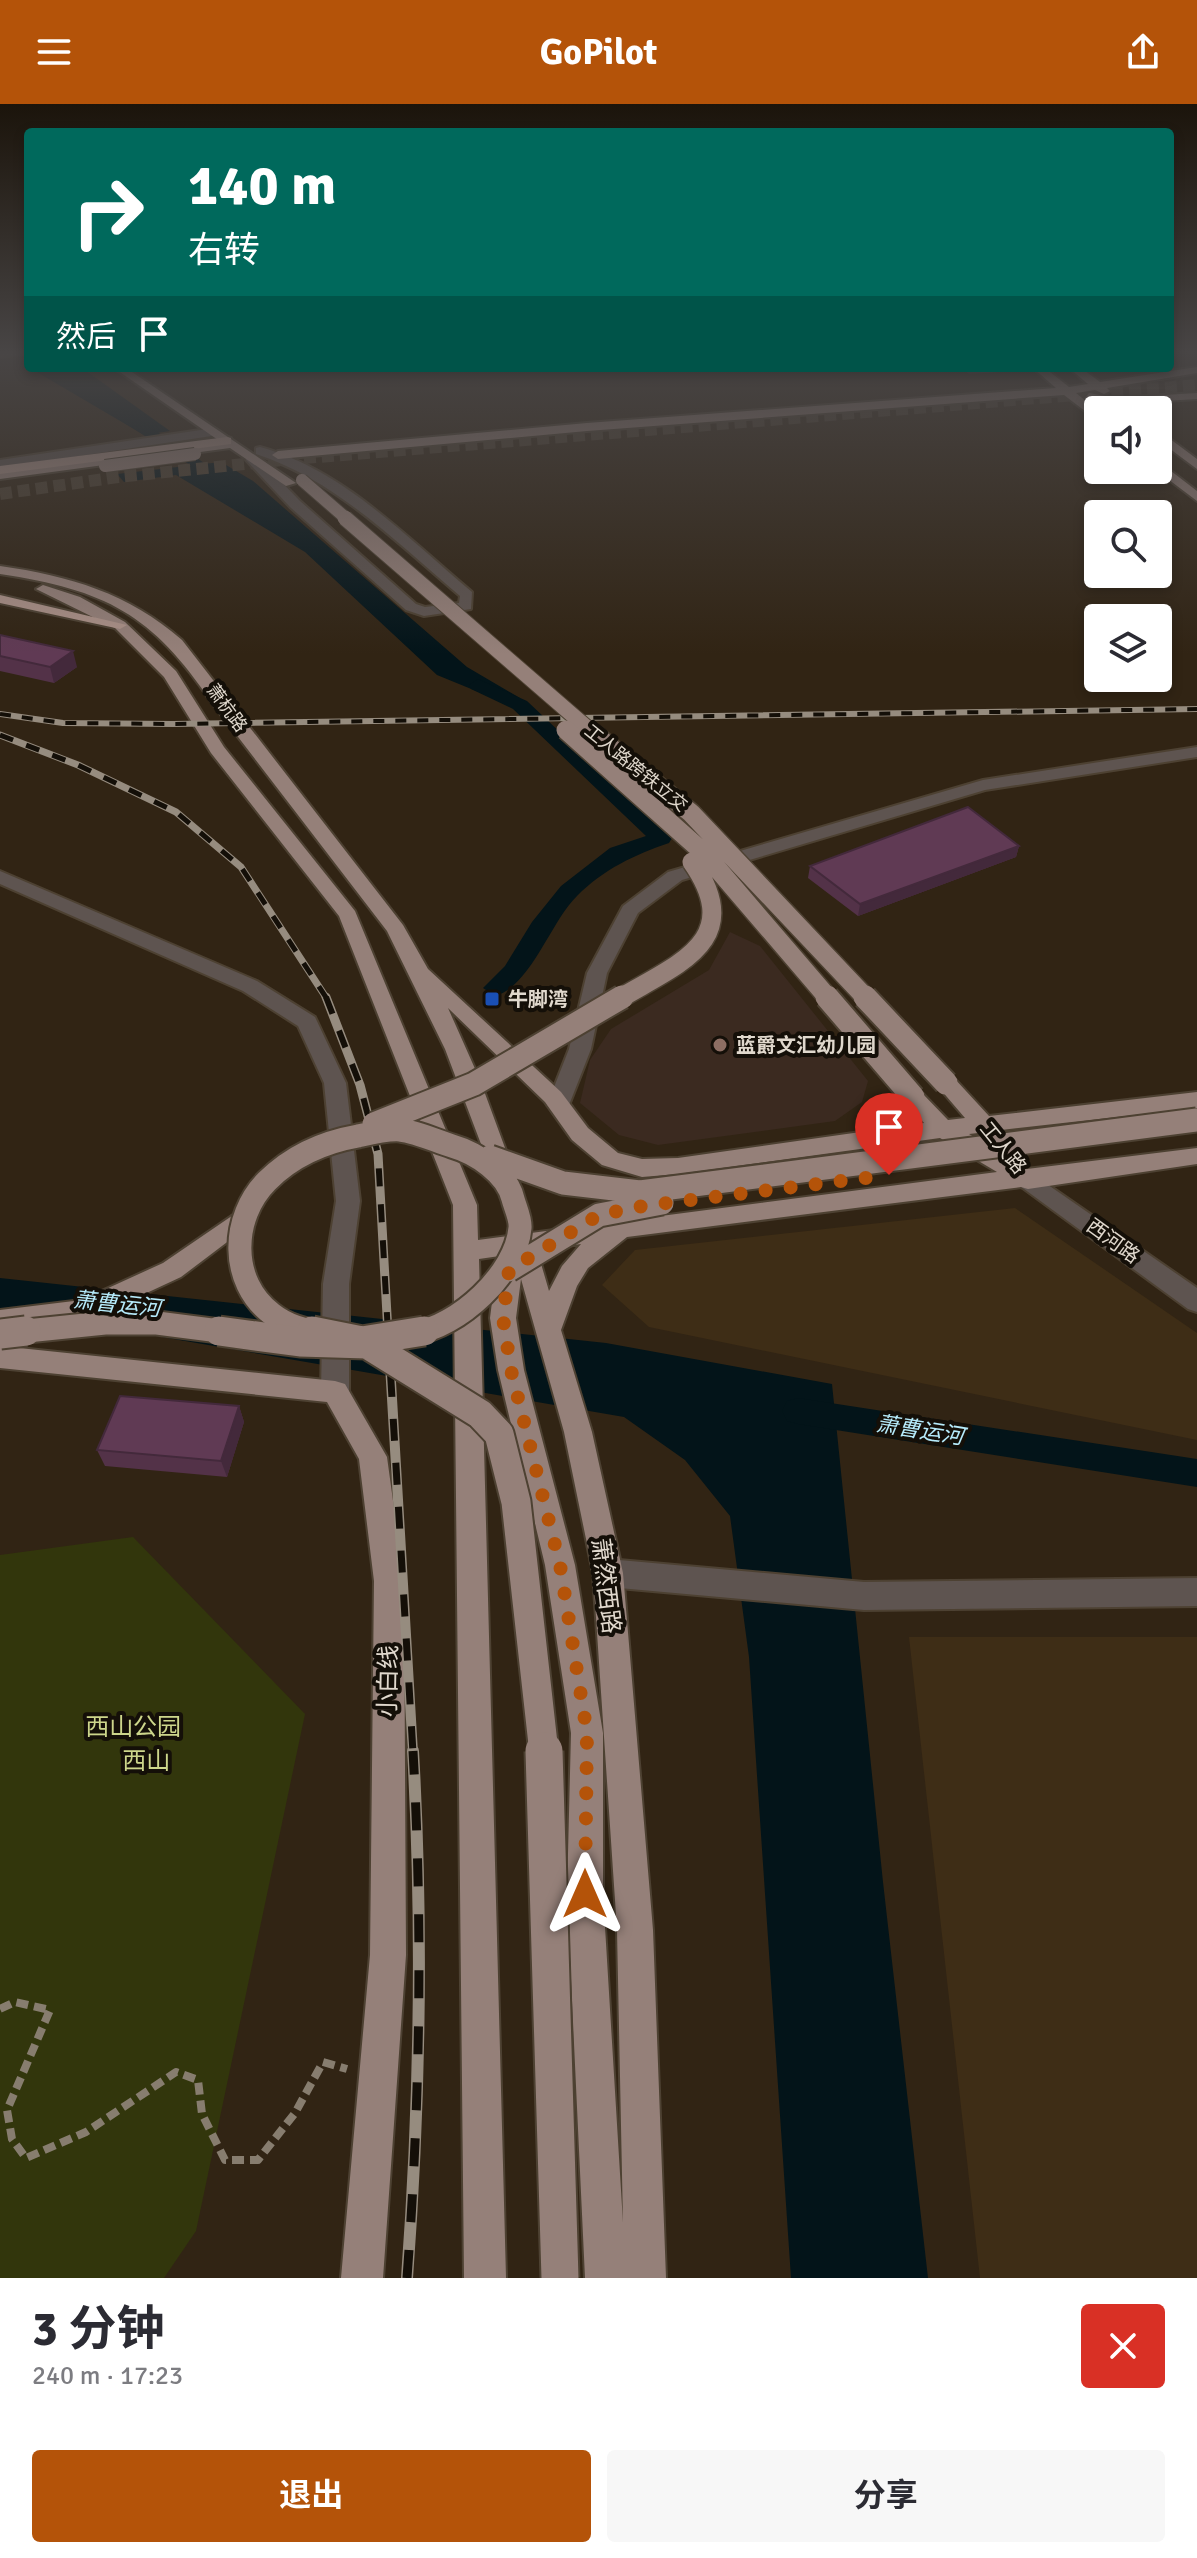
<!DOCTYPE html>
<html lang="zh">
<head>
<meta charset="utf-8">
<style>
  :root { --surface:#fff; --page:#f7f7f7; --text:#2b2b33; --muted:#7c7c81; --accent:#b45309 }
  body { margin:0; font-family:Signika,"Noto Sans SC",sans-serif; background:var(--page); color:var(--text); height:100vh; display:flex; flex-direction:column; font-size:30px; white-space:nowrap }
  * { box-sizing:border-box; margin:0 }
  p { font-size:26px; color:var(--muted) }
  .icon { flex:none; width:44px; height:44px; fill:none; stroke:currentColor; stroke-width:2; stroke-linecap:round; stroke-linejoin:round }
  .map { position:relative; height:2174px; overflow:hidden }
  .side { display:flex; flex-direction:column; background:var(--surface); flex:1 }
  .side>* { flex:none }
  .top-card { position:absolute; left:24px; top:24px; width:1150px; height:244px; border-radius:8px; box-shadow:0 4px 12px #0003; background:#00695c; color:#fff; overflow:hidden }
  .fabs { position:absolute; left:1084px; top:292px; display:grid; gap:16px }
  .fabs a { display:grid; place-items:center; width:88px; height:88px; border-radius:8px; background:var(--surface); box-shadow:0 4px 12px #0003; font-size:40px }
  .pin { position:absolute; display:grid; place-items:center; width:68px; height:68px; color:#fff; margin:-82px -34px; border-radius:50% 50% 50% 0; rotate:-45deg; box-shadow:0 0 8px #0007 }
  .pin .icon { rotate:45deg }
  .me { position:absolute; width:88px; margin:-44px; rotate:0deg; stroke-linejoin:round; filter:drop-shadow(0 0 6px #0008) }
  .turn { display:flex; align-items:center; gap:28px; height:168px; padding:0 32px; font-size:36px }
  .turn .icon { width:104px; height:104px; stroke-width:2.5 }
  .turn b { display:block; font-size:56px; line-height:68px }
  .then { display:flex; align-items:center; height:76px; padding:0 32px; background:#0003; gap:16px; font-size:30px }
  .round { display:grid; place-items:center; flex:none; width:84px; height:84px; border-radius:8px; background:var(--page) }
  .summary { display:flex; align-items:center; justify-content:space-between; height:136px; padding:0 32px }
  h1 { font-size:48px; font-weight:700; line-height:60px }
  .primary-button { display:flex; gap:16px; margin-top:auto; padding:16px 32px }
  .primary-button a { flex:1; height:92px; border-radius:8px; background:var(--accent); color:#fff; font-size:32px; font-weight:700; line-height:92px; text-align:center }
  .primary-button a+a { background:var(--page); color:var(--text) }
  header { display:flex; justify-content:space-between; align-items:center; height:104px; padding:0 32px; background:var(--accent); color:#fff; font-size:36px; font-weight:700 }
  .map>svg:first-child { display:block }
  .built { fill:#3e2d16 }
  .education { fill:#3b2a20 }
  .green { fill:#32360c }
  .water { fill:#031419 }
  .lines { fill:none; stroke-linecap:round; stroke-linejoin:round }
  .canal { fill:#031419; fill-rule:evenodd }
  .highway-tunnel { stroke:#4b3f30; stroke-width:12; stroke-dasharray:12 6; stroke-linecap:butt }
  .minor-casing { stroke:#4d4132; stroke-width:4 }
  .major-casing { stroke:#4d4132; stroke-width:4 }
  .highway-casing { stroke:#4d4132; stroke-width:4 }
  .path { stroke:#877d6f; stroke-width:8; stroke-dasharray:12 6; stroke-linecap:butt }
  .minor { fill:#5e5450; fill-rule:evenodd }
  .major { fill:#958079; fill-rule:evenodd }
  .highway { fill:#ab9188; fill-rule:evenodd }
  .rail-far4-casing { stroke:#968c7f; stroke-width:6 }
  .rail-far3-casing { stroke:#968c7f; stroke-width:7 }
  .rail-far2-casing { stroke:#968c7f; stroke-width:9 }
  .rail-far1-casing { stroke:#968c7f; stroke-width:10 }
  .rail-casing { stroke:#968c7f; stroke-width:12 }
  .rail-far4 { stroke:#140f08; stroke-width:4; stroke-dasharray:11; stroke-linecap:butt }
  .rail-far3 { stroke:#140f08; stroke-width:5; stroke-dasharray:14; stroke-linecap:butt }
  .rail-far2 { stroke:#140f08; stroke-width:6; stroke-dasharray:18; stroke-linecap:butt }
  .rail-far1 { stroke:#140f08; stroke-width:7; stroke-dasharray:22; stroke-linecap:butt }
  .rail { stroke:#140f08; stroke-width:9; stroke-dasharray:28; stroke-linecap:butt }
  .major-bridge-far5-casing { stroke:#4d4132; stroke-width:14; stroke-linecap:butt }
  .major-bridge-far4-casing { stroke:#4d4132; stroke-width:17; stroke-linecap:butt }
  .major-bridge-far3-casing { stroke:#4d4132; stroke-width:22; stroke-linecap:butt }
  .major-bridge-far2-casing { stroke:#4d4132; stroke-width:27; stroke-linecap:butt }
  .major-bridge-far1-casing { stroke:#4d4132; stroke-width:33; stroke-linecap:butt }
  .major-bridge-casing { stroke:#4d4132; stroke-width:41; stroke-linecap:butt }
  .major-bridge-far5 { stroke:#958079; stroke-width:12 }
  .major-bridge-far4 { stroke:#958079; stroke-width:15 }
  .major-bridge-far3 { stroke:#958079; stroke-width:19 }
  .major-bridge-far2 { stroke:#958079; stroke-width:23 }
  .major-bridge-far1 { stroke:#958079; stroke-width:29 }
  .major-bridge { stroke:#958079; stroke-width:37 }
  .wall { fill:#533248 }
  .shaded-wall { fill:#43293b }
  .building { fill:#603a54; stroke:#43293b; stroke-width:2 }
  .route { stroke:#b45309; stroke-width:14; stroke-dasharray:0 25.2 }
  .transit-dot { fill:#1a4fb4; stroke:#140f08; stroke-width:3 }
  .education-dot { fill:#8d6e63; stroke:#140f08; stroke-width:3 }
  .labels { text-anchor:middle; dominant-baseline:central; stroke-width:8; stroke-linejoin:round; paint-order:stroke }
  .far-street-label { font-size:18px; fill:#e0d8cd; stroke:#140f08 }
  .poi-label { font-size:20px; font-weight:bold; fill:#e0d8cd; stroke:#140f08; text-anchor:start }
  .street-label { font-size:20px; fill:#e0d8cd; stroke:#140f08 }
  .water-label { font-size:22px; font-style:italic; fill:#b6ebfb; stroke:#140f08 }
  .near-street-label { font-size:24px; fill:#e0d8cd; stroke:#140f08 }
  .near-park-label { font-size:24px; fill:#cdd68b; stroke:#140f08 }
</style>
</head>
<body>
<header><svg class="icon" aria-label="menu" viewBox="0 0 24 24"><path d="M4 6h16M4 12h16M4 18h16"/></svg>GoPilot<svg class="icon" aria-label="share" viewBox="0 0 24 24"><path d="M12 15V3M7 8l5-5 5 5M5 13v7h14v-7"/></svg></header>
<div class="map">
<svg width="1197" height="2174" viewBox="0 0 1197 2174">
  <rect width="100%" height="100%" fill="#312414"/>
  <path class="built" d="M1015,1104L1197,1229V1336L649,1223L602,1181L635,1146Z
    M909,1533H1197V2174H980Z"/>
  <path class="education" d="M730,828L760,842L868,977L862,998L835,1017L658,1041L619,1031L580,999L590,956L611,925L709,866Z"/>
  <path class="green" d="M133,1433L305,1610L196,2127L164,2174H0V1451Z"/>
  <path class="water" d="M30,264H82L170,327L144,331Z
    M221,358L253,377L467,563L520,594L508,600L437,571L305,448L176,371L124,378L117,370Z
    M0,1174L606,1239L832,1280L883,1778L928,2174H791L749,1553L730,1412L685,1356L624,1313L0,1205Z"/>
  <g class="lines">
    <path class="canal" d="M119,305L124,306L236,380L224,383L114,312L112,309Z
      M478,575L527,597L672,734L669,739C634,751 604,765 577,792C551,817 530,883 495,892L483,884L505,862L532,818L561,782L610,744L646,732L513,605L471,585L469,581Z
      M798,1294L1197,1355V1383L798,1320L787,1317L782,1307L787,1297Z"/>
    <path class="highway-tunnel" d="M0,390L118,373L293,355L1197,281"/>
    <defs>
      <path id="minor" d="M28,246V249L0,253V247Z
        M214,324L220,328L218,331L0,364V356Z
        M260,343C344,366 407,434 472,488L471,505L424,512L406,506L290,403L246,356V350H254L300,397L416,500L425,503L459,499L460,492C396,438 337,377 256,350V344Z
        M1197,643V653L985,686L682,776L638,809L607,869L591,945L569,1001L558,1009L547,1001L569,945L587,869L623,802L668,768L983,676Z
        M0,767L257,877L315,913L346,979L360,1097L349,1180V1288L345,1296L335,1299L325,1296L321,1288L323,1180L336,1097L324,979L298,922L243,887L0,780Z
        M1028,1067L1197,1184V1208L1188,1205L1020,1082L1016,1076L1020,1070Z
        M608,1455L864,1478L1197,1474V1502L864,1506L608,1483L597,1479L593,1469L597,1459Z"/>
      <path id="major" d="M1197,263V269L1107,284L1110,287L1104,290L1095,286L1076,289L1098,307V317L1064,291L587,327L278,355L272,351L278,347L587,319L1056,284L1033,264H1045L1069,283L1088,280L1069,264H1081L1100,278Z
        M114,264H126L296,379L286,382L230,344L0,375V367L221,338Z
        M1089,289L1116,294L1197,289V295L1116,300L1085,294Z
        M1158,326L1197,355V365L1158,336Z
        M1158,357L1197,387V397L1156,366Z
        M0,462C70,472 128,489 182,536L403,821L428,865L561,988L588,1024L618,1049L642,1055L678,1054L924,1019L902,993L913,985L921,988L948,1016L965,1014L935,979L946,971L954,974L989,1012L1197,988V1004L1001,1026L1000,1036L992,1038L978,1029L969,1030L1027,1065L1197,1044V1060L1028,1085L1021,1083L627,1133L588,1164L577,1182L561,1226L592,1328L623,1469L653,1826L666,2174H585L567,1790L571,1629L545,1461L498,1266L490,1214L496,1166L500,1159L516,1158L513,1150L479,1155L506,2174H464L453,1101L339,812L211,649L164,573L115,524L36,485L43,481L80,493L125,518L176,567L224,643L355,807L477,1101L478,1136L997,1068L940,1034L678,1070L642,1073L602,1061L572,1036L545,998L448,904L480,976L515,1071L511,1077H495L445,945L387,827L212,599C152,510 106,486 0,470ZM581,1140L562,1162L549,1187L537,1146ZM521,1175L564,1328L593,1469L617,1826L623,2119L603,1790V1629L575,1461L524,1266L516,1214Z
        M242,1105L251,1108L254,1114L251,1120L181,1173L95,1213L0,1226V1206L82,1196L163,1159Z
        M0,1242L335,1277L345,1280L387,1353L404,1477L406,1851L383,2174H341L370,1851L374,1477L359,1355L327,1298L0,1264Z"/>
      <path id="highway" d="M227,333L231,334V340L0,370V362Z
        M0,491L127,521L120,525L0,499Z"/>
    </defs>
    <use href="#minor" class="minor-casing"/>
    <use href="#major" class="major-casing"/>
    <use href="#highway" class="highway-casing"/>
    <path class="path" d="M0,1905L15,1898L50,1906L7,2006L12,2035L26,2054L86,2028L176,1968L198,1976L202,2010L225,2056H258L295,2009L323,1958L347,1965"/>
    <use href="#minor" class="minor"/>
    <use href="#major" class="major"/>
    <use href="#highway" class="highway"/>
    <defs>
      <path id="rail-far4" d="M0,610L63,619L173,620L1197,605"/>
      <path id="rail-far3" d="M0,631L78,661L176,708L241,763L327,895"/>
      <path id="rail-far2" d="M326,893L360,981L378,1050L388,1229"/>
      <path id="rail-far1" d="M388,1227L413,1649"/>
      <path id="rail" d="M407,2174C420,1998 423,1823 413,1647"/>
    </defs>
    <use href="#rail-far4" class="rail-far4-casing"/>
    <use href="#rail-far3" class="rail-far3-casing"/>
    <use href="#rail-far2" class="rail-far2-casing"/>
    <use href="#rail-far1" class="rail-far1-casing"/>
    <use href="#rail" class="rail-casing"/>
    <use href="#rail-far4" class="rail-far4"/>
    <use href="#rail-far3" class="rail-far3"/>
    <use href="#rail-far2" class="rail-far2"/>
    <use href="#rail-far1" class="rail-far1"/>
    <use href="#rail" class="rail"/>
    <defs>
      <path id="major-bridge-far5" d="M105,362L195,350
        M302,376L348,416"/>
      <path id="major-bridge-far4" d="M345,414L592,628
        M566,626L569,628"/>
      <path id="major-bridge-far3" d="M566,626L704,749L829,895
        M589,626L691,709L867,895
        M619,895C677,860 747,837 692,758"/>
      <path id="major-bridge-far2" d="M827,893L913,993
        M865,893L946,979
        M374,1020L474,980L622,893
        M490,1053L563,1079L640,1088L1197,1016
        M509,1166L599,1111L662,1099
        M7,1229L105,1219H157L235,1229
        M322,1229C304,1226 287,1222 272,1210C229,1178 231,1113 267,1077C292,1052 324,1038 358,1032C371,1029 387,1025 400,1026C417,1028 436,1037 452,1042C476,1049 507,1069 513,1095C515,1103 521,1115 520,1124C516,1170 458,1223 414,1229"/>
      <path id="major-bridge-far1" d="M219,1227L300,1238L367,1240L480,1310L499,1330L516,1398L544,1649
        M312,1227L362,1237L424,1227
        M0,1230L26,1227"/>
      <path id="major-bridge" d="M544,1647L560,2174"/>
    </defs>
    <use href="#major-bridge-far5" class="major-bridge-far5-casing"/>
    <use href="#major-bridge-far4" class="major-bridge-far4-casing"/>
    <use href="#major-bridge-far3" class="major-bridge-far3-casing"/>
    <use href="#major-bridge-far2" class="major-bridge-far2-casing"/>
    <use href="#major-bridge-far1" class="major-bridge-far1-casing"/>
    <use href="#major-bridge" class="major-bridge-casing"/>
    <use href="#major-bridge-far5" class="major-bridge-far5"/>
    <use href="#major-bridge-far4" class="major-bridge-far4"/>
    <use href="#major-bridge-far3" class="major-bridge-far3"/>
    <use href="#major-bridge-far2" class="major-bridge-far2"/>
    <use href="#major-bridge-far1" class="major-bridge-far1"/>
    <use href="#major-bridge" class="major-bridge"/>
  </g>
  <path class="wall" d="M963,264H1014L1013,267L969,270Z
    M0,531L77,563L54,579L0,567Z
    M1019,742L1016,753L858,812L808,774L810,762Z
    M239,1302L244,1318L227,1373L105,1362L97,1346Z"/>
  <path class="shaded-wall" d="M73,547L77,563L54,579L50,563Z
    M1019,742L1016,753L858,812L860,800Z
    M239,1302L244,1318L227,1373L221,1357Z"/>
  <path class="building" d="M0,531L73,547L50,563L0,552Z
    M968,703L1019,742L860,800L810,762Z
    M120,1292L239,1302L221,1357L97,1346Z"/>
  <linearGradient id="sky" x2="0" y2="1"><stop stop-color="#1b140b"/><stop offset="0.45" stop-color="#484545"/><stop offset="1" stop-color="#484545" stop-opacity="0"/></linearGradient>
  <rect width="1197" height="550" fill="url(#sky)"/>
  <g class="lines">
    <path class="route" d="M585,1790L587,1629L560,1461L511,1266L503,1214L509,1166L599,1111L643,1102L889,1071"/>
  </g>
  <rect class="transit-dot" x="484" y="887" width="16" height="16" rx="4"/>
  <circle class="education-dot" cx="720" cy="941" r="8"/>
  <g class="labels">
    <g class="far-street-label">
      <text transform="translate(227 604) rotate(54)">萧杭路</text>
      <text transform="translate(636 664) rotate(39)">工人路跨铁立交</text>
    </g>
    <g class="poi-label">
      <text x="508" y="895">牛脚湾</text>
      <text x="736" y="941">蓝爵文汇幼儿园</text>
    </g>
    <g class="street-label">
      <text transform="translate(1003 1044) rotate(51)">工人路</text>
      <text transform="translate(1113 1137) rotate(36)">西河路</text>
    </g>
    <g class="water-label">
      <text transform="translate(117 1200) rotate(6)">萧曹运河</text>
      <text transform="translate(920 1326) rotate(9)">萧曹运河</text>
    </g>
    <g class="near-street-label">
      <text transform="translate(606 1482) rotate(83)">萧然西路</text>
      <text transform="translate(388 1577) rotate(-89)">小白线</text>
    </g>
    <g class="near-park-label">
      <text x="133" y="1623">西山公园</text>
      <text x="146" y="1657">西山</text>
    </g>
  </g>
</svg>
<div class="fabs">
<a><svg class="icon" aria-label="sound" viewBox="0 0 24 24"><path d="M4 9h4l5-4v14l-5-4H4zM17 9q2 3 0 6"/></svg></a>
<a><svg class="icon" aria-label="search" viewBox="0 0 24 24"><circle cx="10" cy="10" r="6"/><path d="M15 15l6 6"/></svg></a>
<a><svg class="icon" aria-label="layers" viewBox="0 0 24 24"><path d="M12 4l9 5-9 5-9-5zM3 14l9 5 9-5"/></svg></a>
</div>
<div class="pin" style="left:889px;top:1071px;background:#d93025"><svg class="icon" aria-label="arrive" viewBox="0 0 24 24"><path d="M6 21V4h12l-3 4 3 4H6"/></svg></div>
<svg class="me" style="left:585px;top:1790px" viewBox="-20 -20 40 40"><path d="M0-17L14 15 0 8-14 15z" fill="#b45309" stroke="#fff" stroke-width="4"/></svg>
<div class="top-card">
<div class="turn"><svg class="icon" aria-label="right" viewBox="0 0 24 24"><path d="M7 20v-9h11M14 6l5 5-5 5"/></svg><div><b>140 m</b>右转</div></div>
<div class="then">然后<svg class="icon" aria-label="arrive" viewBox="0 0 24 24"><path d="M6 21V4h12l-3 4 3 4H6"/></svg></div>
</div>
</div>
<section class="side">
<div class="summary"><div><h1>3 分钟</h1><p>240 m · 17:23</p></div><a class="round" style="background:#d93025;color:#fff"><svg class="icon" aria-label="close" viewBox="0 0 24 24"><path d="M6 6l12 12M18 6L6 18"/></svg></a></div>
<div class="primary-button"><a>退出</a><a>分享</a></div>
</section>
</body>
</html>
